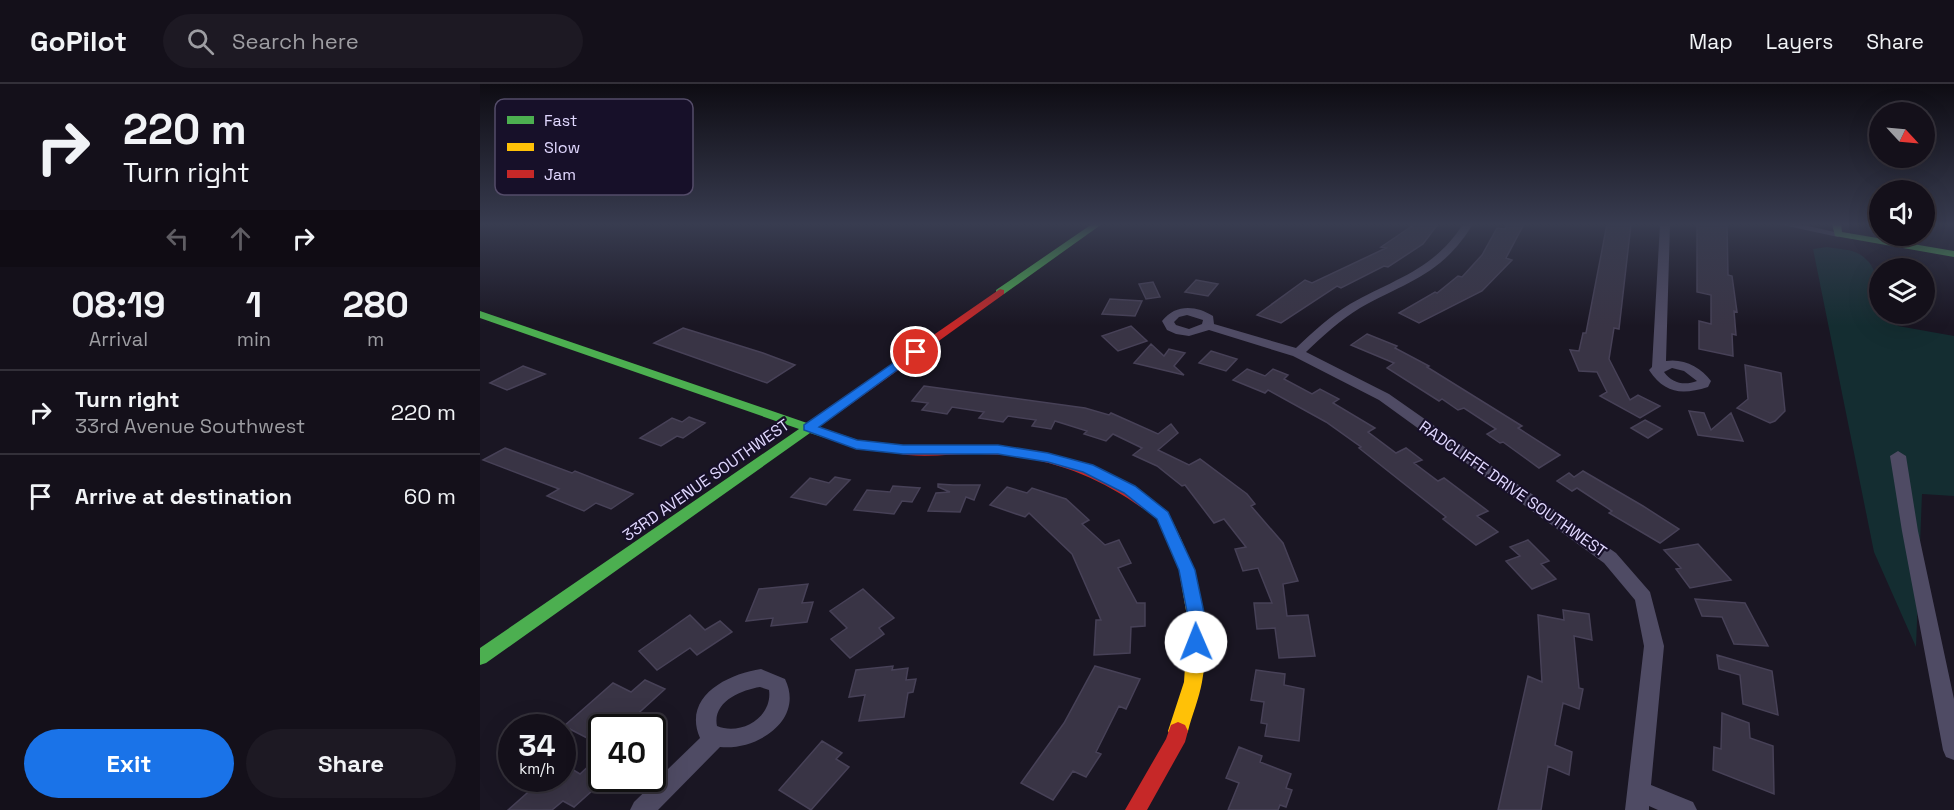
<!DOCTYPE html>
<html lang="en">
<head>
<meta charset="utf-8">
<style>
  :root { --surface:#14101a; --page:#1d1923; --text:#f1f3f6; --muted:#9d9da2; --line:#333039; --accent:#1a73e8 }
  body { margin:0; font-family:"Space Grotesk",sans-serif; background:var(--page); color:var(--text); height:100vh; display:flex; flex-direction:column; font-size:22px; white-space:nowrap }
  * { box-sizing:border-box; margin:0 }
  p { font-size:20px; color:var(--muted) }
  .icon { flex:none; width:33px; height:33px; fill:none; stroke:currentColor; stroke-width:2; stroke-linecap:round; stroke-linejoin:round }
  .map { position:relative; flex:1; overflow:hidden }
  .panel { display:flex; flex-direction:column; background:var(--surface); width:480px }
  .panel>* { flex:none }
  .hud { background:#14101a; color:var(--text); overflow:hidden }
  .needle { width:39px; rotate:116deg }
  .fabs { position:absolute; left:1389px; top:18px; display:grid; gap:12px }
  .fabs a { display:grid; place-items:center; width:66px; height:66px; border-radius:50%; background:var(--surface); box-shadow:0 6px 24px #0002,0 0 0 2px var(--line); font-size:30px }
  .speed { position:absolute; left:18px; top:630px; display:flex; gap:12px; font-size:30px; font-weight:700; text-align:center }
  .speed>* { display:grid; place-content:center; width:78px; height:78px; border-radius:50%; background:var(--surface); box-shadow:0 6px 24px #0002,0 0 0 2px var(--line); line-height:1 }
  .speed small { font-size:15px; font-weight:400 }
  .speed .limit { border:3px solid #111; border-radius:9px; background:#fff; color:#111 }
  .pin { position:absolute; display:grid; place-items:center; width:51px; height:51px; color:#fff; margin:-26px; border:3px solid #fff; border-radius:50%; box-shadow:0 2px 6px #0007 }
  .me { position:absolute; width:66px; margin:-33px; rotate:359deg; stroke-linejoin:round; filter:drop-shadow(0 0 4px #0008) }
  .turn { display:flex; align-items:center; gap:21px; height:126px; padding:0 24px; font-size:27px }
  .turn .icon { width:78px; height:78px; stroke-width:2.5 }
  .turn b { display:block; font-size:42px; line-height:51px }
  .lanes { display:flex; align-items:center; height:57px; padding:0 24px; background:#0003; justify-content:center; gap:30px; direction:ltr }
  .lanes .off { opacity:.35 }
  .eta { display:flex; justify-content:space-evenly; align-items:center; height:102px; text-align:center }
  .eta b { font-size:36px; font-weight:700; line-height:42px }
  .primary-button { display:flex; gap:12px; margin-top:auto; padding:12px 24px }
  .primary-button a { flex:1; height:69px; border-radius:36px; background:var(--accent); color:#fff; font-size:24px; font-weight:700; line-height:69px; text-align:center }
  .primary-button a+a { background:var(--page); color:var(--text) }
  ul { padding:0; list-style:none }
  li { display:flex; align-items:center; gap:18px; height:84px; padding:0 24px; border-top:2px solid var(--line) }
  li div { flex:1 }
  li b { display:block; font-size:22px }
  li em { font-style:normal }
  header { display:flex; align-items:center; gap:36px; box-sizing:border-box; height:84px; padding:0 30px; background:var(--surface); border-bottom:2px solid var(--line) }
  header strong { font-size:28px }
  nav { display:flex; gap:33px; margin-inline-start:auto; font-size:21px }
  .search { width:420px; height:54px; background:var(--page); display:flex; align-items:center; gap:15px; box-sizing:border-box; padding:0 21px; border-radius:33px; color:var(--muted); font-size:22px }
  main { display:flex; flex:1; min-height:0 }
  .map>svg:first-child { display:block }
  .green { fill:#142d31 }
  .building { fill:#393445; stroke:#474157; stroke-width:1.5 }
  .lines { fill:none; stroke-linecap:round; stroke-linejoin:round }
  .street { fill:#4f4b64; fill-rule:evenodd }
  .fast { fill:#4caf50; fill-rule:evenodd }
  .slow { fill:#ffc107; fill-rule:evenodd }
  .jam { fill:#c62828; fill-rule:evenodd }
  .route { fill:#1a73e8; stroke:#114b97; stroke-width:1.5 }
  .labels { text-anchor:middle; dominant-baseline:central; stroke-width:4.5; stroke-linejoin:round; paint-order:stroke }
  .street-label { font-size:16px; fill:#e1d8ff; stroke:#171029 }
  .key { fill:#171029; stroke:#544c69; stroke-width:1.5 }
  .key-label { font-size:16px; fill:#e1d8ff }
</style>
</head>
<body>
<header>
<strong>GoPilot</strong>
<div class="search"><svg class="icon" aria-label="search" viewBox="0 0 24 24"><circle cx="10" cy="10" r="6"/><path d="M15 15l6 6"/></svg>Search here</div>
<nav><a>Map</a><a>Layers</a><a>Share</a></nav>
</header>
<main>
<section class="panel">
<div class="hud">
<div class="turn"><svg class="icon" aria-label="right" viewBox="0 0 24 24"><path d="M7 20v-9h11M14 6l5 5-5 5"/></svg><div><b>220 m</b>Turn right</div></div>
<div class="lanes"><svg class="icon off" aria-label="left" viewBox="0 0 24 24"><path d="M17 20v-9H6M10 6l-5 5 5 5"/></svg><svg class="icon off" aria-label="ahead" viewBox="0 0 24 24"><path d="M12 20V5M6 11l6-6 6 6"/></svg><svg class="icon" aria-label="right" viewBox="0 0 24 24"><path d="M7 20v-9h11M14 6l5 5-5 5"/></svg></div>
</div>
<div class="eta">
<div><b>08:19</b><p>Arrival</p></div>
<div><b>1</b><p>min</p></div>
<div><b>280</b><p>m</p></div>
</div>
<ul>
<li><svg class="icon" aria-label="right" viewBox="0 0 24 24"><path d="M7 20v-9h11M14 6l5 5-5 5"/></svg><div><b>Turn right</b><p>33rd Avenue Southwest</p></div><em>220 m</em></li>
<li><svg class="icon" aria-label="arrive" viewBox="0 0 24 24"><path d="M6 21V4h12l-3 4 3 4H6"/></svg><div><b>Arrive at destination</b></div><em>60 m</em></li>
</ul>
<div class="primary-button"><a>Exit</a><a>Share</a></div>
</section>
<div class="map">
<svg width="1474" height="726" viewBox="0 0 1474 726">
  <rect width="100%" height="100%" fill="#1a1623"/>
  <path class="green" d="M1347,163C1357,165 1371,165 1379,170C1400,181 1399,209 1400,230H1412L1418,242L1474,252V412L1442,410L1436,563L1394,468L1333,165Z"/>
  <path class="building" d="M935,140H958L943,160L908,183L904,182L861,204L857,202L801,239L777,231L825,196L832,199L906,164L901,163Z
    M1027,140H1044L1026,174L1032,176L1002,207L939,239L919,229L955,208L957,209L978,192L982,193L1002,171L1017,144L1025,145Z
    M1127,140H1151L1139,245L1134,244L1129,275L1150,316L1158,311L1180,322L1160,334L1120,312L1127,308L1117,288L1099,287L1090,266L1099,267L1103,249H1106Z
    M1217,140H1247L1248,191L1252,192L1257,228L1254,227L1256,251L1252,250L1253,272L1219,265V237L1231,240V211L1217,208Z
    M716,196L738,200L728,212L705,208Z
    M673,198L680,213L666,215L659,200Z
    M630,215L662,217L655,232L622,230Z
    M651,242L667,257L638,267L622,252Z
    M203,244L283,269L315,281L287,299L174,259Z
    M887,250L917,262L915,264L949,282L947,283L1042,342L1038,344L1080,371L1059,384L1023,358L1020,359L1007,350L1016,345L984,324L978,326L962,315L959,317L907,284L914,279L871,261Z
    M671,260L684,272L689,265L705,269L694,282L704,291L654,279Z
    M731,267L757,275L746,287L719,279Z
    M1265,281L1301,289L1305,327L1295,337L1290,339L1257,324L1268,315Z
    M43,282L65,290L27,306L10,299Z
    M767,285L785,292L793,285L808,291L804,295L832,310L840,305L859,315L853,319L895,344L888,348L916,369L926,364L942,376L934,379L958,397L964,394L1008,427L997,432L1018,448L996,461L963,435L966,433L879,364L881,363L846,338L788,306L785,309L753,296Z
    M444,302L605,324L629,331L631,329L678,350L691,340L698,349L678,366L709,381L720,375L767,410L775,420L771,422L803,459L818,497L803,500L807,532L828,531L835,572L799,574L795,544L777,545L774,519H792L778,484L763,487L755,465L766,463L744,435L734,439L705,401L702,402L677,382L653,371L662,364L633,350L626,357L604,350L607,347L575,337L571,345L552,342L556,336L528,332L523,338L499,334L504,328L472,323L467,330L442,326L448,319L432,317Z
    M1209,327L1224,329L1231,346L1251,329L1263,357L1218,351Z
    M209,333L225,339L203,354L197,352L181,362L160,354L192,334L202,338Z
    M1165,336L1182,345L1168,354L1151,344Z
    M25,364L92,389L95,387L153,410L131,425L116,419L104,427L67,412L79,405L3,376Z
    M1103,387L1163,422L1199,445L1180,459L1129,429L1132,427L1097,404L1092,407L1077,397L1089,389L1094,393Z
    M355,393L370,396L346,421L311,413L330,394L349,399Z
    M458,400L473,401H500L494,416L486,413L480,428L448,427L456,409L470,408L458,403Z
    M413,402L440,404L432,418L422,417L414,430L374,426L387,406L410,408Z
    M527,403L547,409L552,404L586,415L609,436L602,440L625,461L639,456L651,479L638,484L657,519H665V542L651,543L650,569L614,571L616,536H621L592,470L549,429L545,433L510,421Z
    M1048,456L1069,477L1061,480L1076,495L1052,505L1026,477L1040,472L1030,463Z
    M1218,460L1251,496L1210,504L1196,485L1201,484L1184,466Z
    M328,500L322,519L333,518L327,538L291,542L293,534L266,537L279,505Z
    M383,505L414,534L399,544L404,550L370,574L351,555L367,544L350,527Z
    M1215,515L1265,519L1288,562L1254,560L1242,533L1222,532Z
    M1083,526L1109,530L1112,556L1094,552L1099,604L1103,605L1099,625L1083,619L1075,661L1092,668L1089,691L1068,682L1061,726H1018L1048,592L1062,598L1058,531L1084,536Z
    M210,531L225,546L240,537L252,548L217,571L210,564L177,586L159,567Z
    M1237,571L1292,587L1298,631L1263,620L1260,591L1239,585Z
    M413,582L412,586L428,584L426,596L436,595L433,608L428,609L424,633L379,637L385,611L369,613L376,586Z
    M615,582L660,595L646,625L639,622L616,668L621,670L606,693L593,687L573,716L541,699L584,639Z
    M776,586L805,590L804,601L824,605L819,657L785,652L787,640L781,639L784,618L771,616Z
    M165,596L185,605L152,635L140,629L111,656L84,642L133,599L151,608Z
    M1242,629L1269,639L1270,654L1293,662L1294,710L1233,686L1234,663L1241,665Z
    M342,657L362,669L356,675L369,683L331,726L299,706Z
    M759,663L782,672L780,678L811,690L806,704L812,706L806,723L800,721L798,726H748L759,699L746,694Z
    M113,678L122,683V698L94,723L83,717L72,726H28L64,694H82V679L100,690Z"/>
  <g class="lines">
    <path class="street" d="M983,140H993C962,191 928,197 880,224C860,236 843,252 826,268L909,310L1136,469L1170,508L1184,562L1171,701L1213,718L1217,726H1178L1169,722V726H1145L1164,562L1155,516L1124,479L899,316L813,272L729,246L709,252L696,250L687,246L682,237C695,220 716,221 733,232L734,240L816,264C833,248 850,232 870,220C914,195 954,186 983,140ZM707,231L723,236L722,240L709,245L696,241L694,238L699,233Z
      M1180,140H1190L1186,277C1203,274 1221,283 1231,297L1228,303C1202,311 1185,310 1169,286L1172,283ZM1192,284L1204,287L1217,297C1204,302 1192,299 1184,288Z
      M1298,140H1320L1363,150L1358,153Z
      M1418,367L1426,372L1438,447L1474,615V676L1466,673L1463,666L1422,447L1410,372Z
      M281,585L305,595C325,636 277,667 240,663L178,726H150L154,718L220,654C202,613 247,590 281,585ZM280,603L289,606C293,633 261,652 237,642C232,618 261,606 280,603Z"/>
    <path class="fast" d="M612,140H622L524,210H516V206Z
      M1352,140H1361L1362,148L1474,167V173L1355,152Z
      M0,227L327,339L337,334L342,335L343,338L339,343L378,356L416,361L423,365L416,369L376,364L330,349L6,579L0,581V564L319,345L0,234Z"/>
    <path class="slow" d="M667,415C687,421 693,438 701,455C722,500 731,549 722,598C719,615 712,631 708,647L705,653L698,656L691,653L688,647L704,598L708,538L699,486L677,435L660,420L662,416Z"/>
    <path class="jam" d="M520,205L524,206V210L342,341H332L331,338L332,335Z
      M416,361L518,362L558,367L620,386L656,405L674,420L672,424H662C612,388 556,369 494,370C467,370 437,375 411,368L409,365L411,362Z
      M698,638L705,641L708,647L705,658L667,726H645L686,655L691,641Z"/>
  </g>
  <linearGradient id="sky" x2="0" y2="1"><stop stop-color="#0e0c13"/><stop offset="0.58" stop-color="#383c50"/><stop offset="1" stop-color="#383c50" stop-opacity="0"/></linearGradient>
  <rect width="1474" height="242" fill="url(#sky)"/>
  <path class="route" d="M432,266L442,268L339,343L377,356L423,361H518L568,369L613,381L655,402L688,428L715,486L726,538L722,563L716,565L710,563L707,558L709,538L699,486L677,435L644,409L603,388L568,378L518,370H423L376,365L324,346V341Z"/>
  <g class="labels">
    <g class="street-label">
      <text transform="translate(226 396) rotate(-35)">33RD AVENUE SOUTHWEST</text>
      <text transform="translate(1033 405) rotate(35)">RADCLIFFE DRIVE SOUTHWEST</text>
    </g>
  </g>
  <rect x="15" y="15" width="198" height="96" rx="9" class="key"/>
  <rect x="27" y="32" width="27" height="8" fill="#4caf50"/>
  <rect x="27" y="59" width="27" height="8" fill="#ffc107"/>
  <rect x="27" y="86" width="27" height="8" fill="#c62828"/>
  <g class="key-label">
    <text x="64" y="42">Fast</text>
    <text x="64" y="69">Slow</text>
    <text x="64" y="96">Jam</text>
  </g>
</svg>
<div class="fabs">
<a><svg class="needle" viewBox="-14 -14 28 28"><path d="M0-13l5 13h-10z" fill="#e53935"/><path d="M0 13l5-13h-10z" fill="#9d9da2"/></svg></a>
<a><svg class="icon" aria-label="sound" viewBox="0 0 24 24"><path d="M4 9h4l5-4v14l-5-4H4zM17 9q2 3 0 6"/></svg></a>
<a><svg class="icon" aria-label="layers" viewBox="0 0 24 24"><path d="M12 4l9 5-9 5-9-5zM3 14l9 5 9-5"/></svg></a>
</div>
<div class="speed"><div>34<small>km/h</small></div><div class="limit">40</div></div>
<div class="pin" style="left:436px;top:268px;background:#d93025"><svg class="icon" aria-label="arrive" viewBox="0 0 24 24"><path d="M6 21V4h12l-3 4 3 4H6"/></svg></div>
<svg class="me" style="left:716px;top:558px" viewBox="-20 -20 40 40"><circle r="19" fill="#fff"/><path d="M0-13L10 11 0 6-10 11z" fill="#1a73e8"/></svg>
</div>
</main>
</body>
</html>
